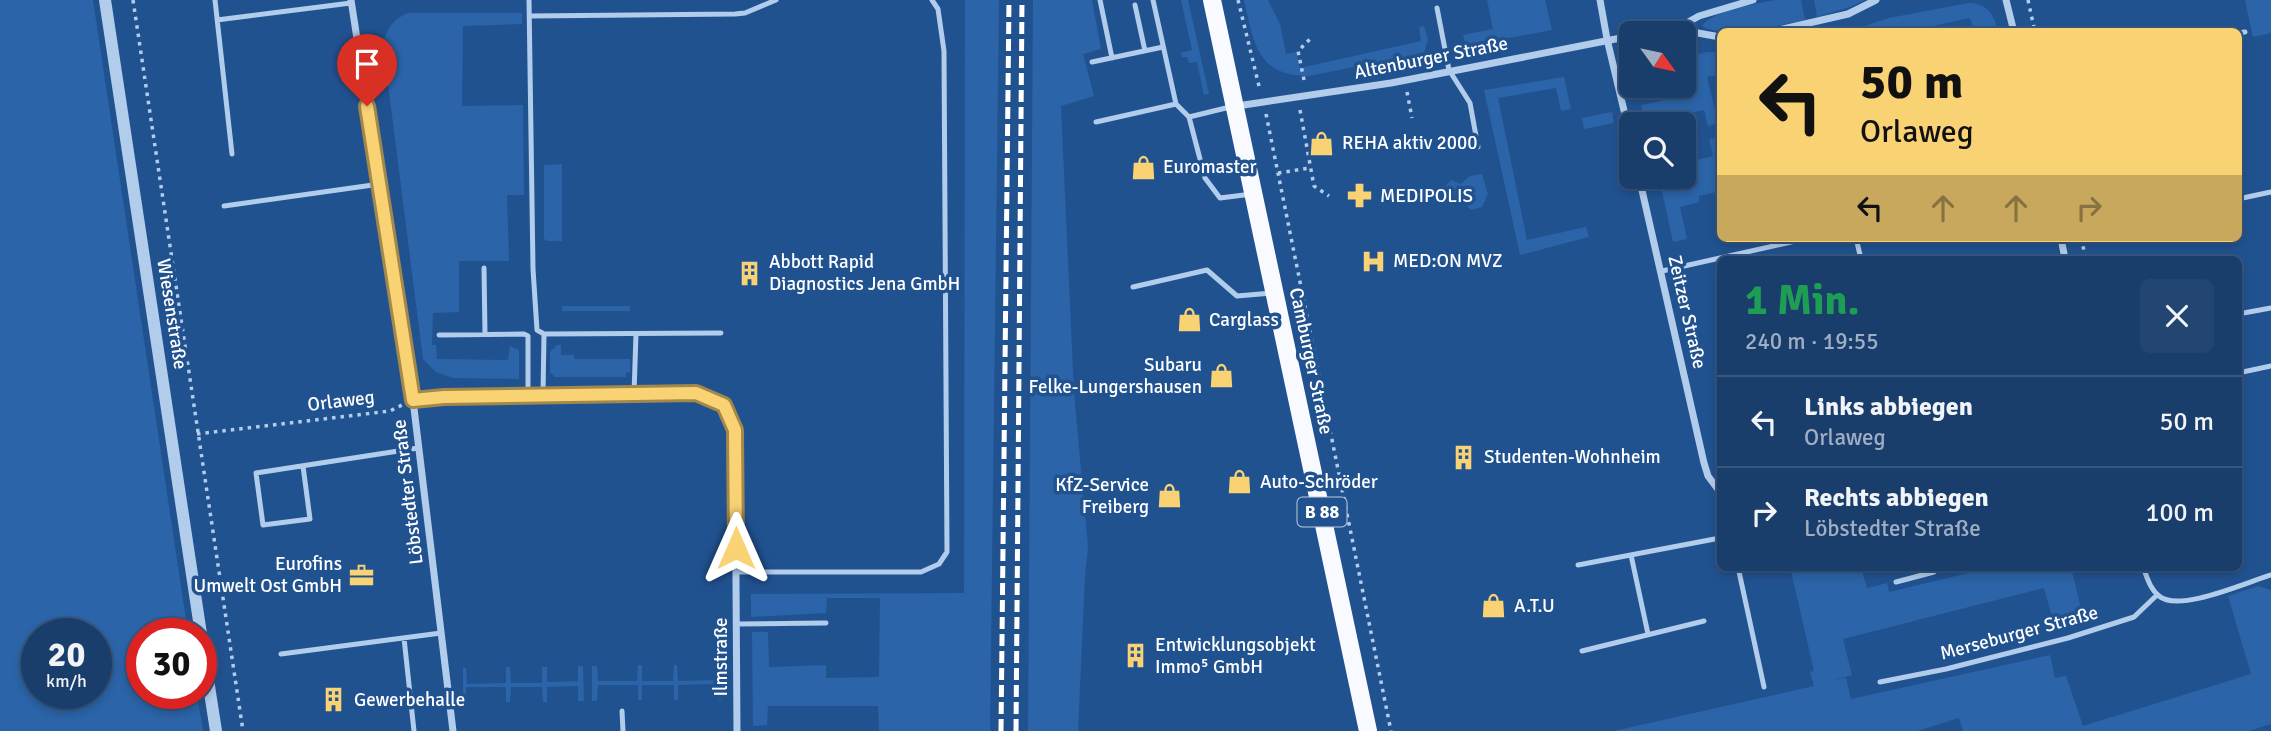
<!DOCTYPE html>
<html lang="de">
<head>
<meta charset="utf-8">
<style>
  :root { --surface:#193e6c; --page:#224572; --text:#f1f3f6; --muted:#9faec2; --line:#37577f }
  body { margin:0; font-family:Signika,sans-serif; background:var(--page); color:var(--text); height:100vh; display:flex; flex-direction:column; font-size:26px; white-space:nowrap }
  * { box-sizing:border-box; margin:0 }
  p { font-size:23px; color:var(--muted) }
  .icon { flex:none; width:38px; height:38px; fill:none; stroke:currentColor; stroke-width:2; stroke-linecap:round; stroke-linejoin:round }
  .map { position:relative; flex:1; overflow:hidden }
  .side { position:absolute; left:1717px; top:256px; width:525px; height:315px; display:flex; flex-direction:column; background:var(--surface); border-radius:10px; box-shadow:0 4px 10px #0003,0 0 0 2px var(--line) }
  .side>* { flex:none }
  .top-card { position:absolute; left:1717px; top:28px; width:525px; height:214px; border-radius:10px; box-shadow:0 4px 10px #0003,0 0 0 2px var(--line); background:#f9d274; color:#111; overflow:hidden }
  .needle { width:46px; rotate:123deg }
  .fabs { position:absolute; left:1619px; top:21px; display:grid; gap:14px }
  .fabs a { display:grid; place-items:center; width:77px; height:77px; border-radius:10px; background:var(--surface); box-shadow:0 4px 10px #0003,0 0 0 2px var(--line); font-size:35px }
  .speed { position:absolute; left:21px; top:618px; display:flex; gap:14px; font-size:35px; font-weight:700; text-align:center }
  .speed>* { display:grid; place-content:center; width:91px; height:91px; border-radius:50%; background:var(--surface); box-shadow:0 4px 10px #0003,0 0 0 2px var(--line); line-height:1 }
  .speed small { font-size:18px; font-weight:400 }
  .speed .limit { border:10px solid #d22; background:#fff; color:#111 }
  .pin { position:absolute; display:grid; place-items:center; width:60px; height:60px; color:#fff; margin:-72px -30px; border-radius:50% 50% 50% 0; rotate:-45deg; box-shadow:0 0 7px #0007 }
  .pin .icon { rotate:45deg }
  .me { position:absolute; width:77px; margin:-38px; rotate:0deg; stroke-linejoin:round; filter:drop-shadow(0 0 5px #0008) }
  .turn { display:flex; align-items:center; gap:24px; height:147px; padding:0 28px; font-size:32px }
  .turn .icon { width:91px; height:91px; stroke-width:2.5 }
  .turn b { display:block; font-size:49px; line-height:60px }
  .lanes { display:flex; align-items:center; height:66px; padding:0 28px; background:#0003; justify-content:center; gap:35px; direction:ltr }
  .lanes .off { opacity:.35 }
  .round { display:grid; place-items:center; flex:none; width:74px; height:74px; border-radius:10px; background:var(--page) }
  .overview { display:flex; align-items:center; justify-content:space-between; height:119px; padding:0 28px }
  h1 { font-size:42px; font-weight:800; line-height:52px; color:#1e9e55 }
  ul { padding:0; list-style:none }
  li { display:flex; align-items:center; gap:21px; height:91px; padding:0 28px; border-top:2px solid var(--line) }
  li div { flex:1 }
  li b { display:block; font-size:26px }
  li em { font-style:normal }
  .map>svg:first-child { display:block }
  .green { fill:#2b64a8; fill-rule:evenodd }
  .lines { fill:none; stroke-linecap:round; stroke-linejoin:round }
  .path { stroke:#b2ccec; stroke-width:3.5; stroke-dasharray:3.5 5; stroke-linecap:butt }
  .service { stroke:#b2ccec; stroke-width:5 }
  .minor { stroke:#b2ccec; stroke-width:7 }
  .tertiary { stroke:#b2ccec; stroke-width:12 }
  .primary { stroke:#f8faff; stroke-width:18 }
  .rail { stroke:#fff; stroke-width:5; stroke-dasharray:12 5; stroke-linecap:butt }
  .route-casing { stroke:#a2884b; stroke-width:18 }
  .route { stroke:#f9d274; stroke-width:12 }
  .labels { text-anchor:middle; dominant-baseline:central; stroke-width:7; stroke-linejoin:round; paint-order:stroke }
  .shield { fill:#215290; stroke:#bccbde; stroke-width:2 }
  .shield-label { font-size:18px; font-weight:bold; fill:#fff }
  .street-label { font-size:19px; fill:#fff; stroke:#215290 }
  .poi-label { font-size:19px; fill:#fff; stroke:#215290; text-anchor:start }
</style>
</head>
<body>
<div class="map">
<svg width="2271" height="731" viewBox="0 0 2271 731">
  <rect width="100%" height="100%" fill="#215290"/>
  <path class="green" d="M0,0H93L188,633L142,634V693H197L203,731H0ZM37,634H96V693H37Z
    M965,0H999L990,731H881L879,730L878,706H768L767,725L753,726L752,632H768L769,667L826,665V678L879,677L880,598H827L826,613L751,617V594L964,593Z
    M1033,0H1092L1101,49L1083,54L1094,96L1061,106L1074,393L1088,547L1085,576L1078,731H1028Z
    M1181,0H1188L1209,94L1204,95L1197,62L1189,63L1187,57H1182L1181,53L1192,50Z
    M1244,0H1268L1280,24L1286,54L1296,52L1300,68L1421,41L1419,27L1424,26L1428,40L1424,53L1309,76C1256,76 1254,42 1244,0Z
    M1487,0H1545L1552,30L1466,46L1463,35L1493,29Z
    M1776,0H1801L1805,20C1780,25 1724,39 1702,26C1713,10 1756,4 1776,0Z
    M1814,0H1865L1850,7L1817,17Z
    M2245,0H2271V33L2253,37Z
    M1968,3C1987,3 1994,14 1998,31H1974L1970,18L1910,31H1849L1889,18Z
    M408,13H522V24L463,26L462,106L523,105L524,195H507L509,261H459V312L433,313L432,345H436L437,359L508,360L510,346L519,350V379L453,378L436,372L423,359L383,45C387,28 392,20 408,13Z
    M1708,52L1720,53V74L1707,77L1715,110L1720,109V123L1708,126L1704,110L1663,119L1664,124H1645L1641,105L1689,95L1684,72V57Z
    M1564,77L1571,109L1561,111L1556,88L1498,98L1527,240L1586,227L1589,237L1520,255L1484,90Z
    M1612,112L1614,123L1584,129L1582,118Z
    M1720,137V191L1699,196V202L1680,207L1687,239L1673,242L1659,177H1684V163L1713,156L1709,139Z
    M562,164V241H548L544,239V165Z
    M1482,174L1488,194L1482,207L1471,210L1464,202L1450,206L1445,187L1451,180L1461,184L1470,176Z
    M562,306H630V311H562Z
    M557,345H561V355H574V359H630V373L626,372V377H555L550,372V352Z
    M1790,567H1867V570L1862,571L1867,588L1887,583L1889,592L1994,567H2071L2082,613L2075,615L2078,625L2056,631L2044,588L1843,639L1852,675L1834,680L1846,678L1851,699L2050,655L2055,678L2066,676L2083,726L2251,674L2228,596L2258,586L2271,590V724L2249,731H1963L1959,718L1917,731H1614L1814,686L1810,672L1814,671Z
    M638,665H642V681H673L674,665H677L678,681L718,680V665H721V700H719L718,684L678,685V700H674V685H642V700H638V685H598L597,701H592V666H597L598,681H637Z
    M578,666H583L584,701H578V686L547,687V702H543L542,687H511L510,702H506V687H466V703H463V668H466L467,684L506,683V667H510L511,683H542V667H547V682L578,681Z"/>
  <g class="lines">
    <path class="path" d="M133,0L243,731
      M1238,0L1260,90
      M2028,0L2035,32
      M1304,80L1298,51L1313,36
      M1407,92L1412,118
      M1300,110L1314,186L1329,196
      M1266,114L1391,731
      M1278,173L1310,168
      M2081,238L2086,259
      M197,434L390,411L402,405"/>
    <path class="service" d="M215,0L232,154
      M529,0L533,269L537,330L544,334L721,333
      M1100,0L1112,58
      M1153,0L1176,104L1189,117L1205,178L1220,198L1252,194
      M1135,5L1145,51
      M1437,8L1449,70L1470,103L1478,147
      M530,16L735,14L745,13L776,0
      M217,20L351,3
      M2238,33L2245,32
      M1092,62L1163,47
      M1189,117L1230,107
      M1096,122L1176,104
      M2238,199L2271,192
      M224,206L380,184
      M1856,238L1861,259
      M484,268L485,334
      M1662,271L1809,238
      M1133,287L1207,270L1237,296L1273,293
      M2238,314L2271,308
      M439,335L524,334L528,336V396
      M2238,373L2271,366
      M634,394L636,334
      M543,395L544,334
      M303,466L310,519L263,525L256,473L418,448
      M1631,555L1648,634
      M1578,565L1720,538
      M1738,567L1764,687
      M2143,567C2147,577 2150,589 2159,596C2179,613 2247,582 2271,575
      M736,572H921L939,564L947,552L944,51L938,9L932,0
      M1896,582L1934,572L1932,567
      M736,624L826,623
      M404,638L414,731
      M1582,651L1704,621
      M281,654L441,633
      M1880,682L1946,669L2068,638L2134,617L2157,595
      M622,711L623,731"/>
    <path class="minor" d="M351,0L413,400L453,731
      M1600,0L1607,39L1631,140
      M2006,0L2014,32
      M1676,29L1699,16L1753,0
      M1770,32L1848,14L1876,0
      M1650,33L1676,29L1720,37
      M1237,106L1391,83L1631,36
      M1639,177L1704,463L1708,476L1720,492
      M2061,238L2065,259
      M413,400L444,397L696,393L724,405L735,430L737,731"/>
    <path class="tertiary" d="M105,0L201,634
      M201,635L216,731"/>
    <path class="primary" d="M1212,0L1368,731"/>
    <path class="rail" d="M1001,731L1009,0
      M1016,731L1022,0"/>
  </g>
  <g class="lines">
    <defs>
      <path id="route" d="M367,106L413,400L444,397L696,393L724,405L735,430L736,548"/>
    </defs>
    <use href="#route" class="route-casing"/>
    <use href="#route" class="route"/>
  </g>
  <defs>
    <symbol id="shop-bare" viewBox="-9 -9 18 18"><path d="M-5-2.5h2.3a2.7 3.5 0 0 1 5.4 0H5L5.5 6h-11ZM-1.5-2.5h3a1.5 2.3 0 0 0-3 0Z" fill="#f9d274" stroke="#215290" stroke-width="2.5" paint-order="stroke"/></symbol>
    <symbol id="pharmacy-bare" viewBox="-9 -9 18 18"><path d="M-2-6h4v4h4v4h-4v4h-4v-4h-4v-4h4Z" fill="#f9d274" stroke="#215290" stroke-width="2.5" paint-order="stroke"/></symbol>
    <symbol id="hospital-bare" viewBox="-9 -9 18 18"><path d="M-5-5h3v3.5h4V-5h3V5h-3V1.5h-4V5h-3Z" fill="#f9d274" stroke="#215290" stroke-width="2.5" paint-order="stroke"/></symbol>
    <symbol id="building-bare" viewBox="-9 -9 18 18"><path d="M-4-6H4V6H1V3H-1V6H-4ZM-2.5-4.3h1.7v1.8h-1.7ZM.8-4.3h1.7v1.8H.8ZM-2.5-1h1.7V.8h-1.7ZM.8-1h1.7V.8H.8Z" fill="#f9d274" stroke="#215290" stroke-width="2.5" paint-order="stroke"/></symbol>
    <symbol id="office-bare" viewBox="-9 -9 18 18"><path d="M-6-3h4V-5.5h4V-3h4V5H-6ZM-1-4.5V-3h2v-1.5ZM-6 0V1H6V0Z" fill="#f9d274" stroke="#215290" stroke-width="2.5" paint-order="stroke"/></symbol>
  </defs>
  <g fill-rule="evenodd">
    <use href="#shop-bare" x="1304" y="126" width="35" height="35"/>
    <use href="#shop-bare" x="1126" y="150" width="35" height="35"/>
    <use href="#pharmacy-bare" x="1342" y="178" width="35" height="35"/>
    <use href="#hospital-bare" x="1356" y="244" width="35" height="35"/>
    <use href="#building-bare" x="732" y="256" width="35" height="35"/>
    <use href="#shop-bare" x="1172" y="302" width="35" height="35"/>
    <use href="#shop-bare" x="1204" y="358" width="35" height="35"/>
    <use href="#building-bare" x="1446" y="440" width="35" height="35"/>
    <use href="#shop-bare" x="1222" y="464" width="35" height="35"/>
    <use href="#shop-bare" x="1152" y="478" width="35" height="35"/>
    <use href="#office-bare" x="344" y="558" width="35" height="35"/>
    <use href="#shop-bare" x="1476" y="588" width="35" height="35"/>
    <use href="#building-bare" x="1118" y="638" width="35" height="35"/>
    <use href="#building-bare" x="316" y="682" width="35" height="35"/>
  </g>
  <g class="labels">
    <rect class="shield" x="1297.5" y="497.5" width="49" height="29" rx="5"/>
    <g class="shield-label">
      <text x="1322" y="512">B 88</text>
    </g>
    <g class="street-label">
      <text transform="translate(1431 58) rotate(-11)">Altenburger Straße</text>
      <text transform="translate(1687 312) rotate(77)">Zeitzer Straße</text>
      <text transform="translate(172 314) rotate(81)">Wiesenstraße</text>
      <text transform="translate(1311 361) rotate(78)">Camburger Straße</text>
      <text transform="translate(341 401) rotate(-7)">Orlaweg</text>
      <text transform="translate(408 492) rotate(-97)">Löbstedter Straße</text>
      <text transform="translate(2019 633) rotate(-15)">Merseburger Straße</text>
      <text transform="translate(721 657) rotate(-90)">Ilmstraße</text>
    </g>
    <g class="poi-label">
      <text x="1342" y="143">REHA aktiv 2000</text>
      <text x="1163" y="167">Euromaster</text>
      <text x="1380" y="196">MEDIPOLIS</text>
      <text x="1393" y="261">MED:ON MVZ</text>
      <text x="769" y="262">Abbott Rapid<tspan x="769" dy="22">Diagnostics Jena GmbH</tspan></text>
      <text x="1209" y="320">Carglass</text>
      <text x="1202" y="365" text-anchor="end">Subaru<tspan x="1202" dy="22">Felke-Lungershausen</tspan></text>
      <text x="1484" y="457">Studenten-Wohnheim</text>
      <text x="1260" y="482">Auto-Schröder</text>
      <text x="1149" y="485" text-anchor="end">KfZ-Service<tspan x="1149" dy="22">Freiberg</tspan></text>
      <text x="342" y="564" text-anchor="end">Eurofins<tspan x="342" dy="22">Umwelt Ost GmbH</tspan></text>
      <text x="1514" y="606">A.T.U</text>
      <text x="1155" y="645">Entwicklungsobjekt<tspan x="1155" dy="22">Immo⁵ GmbH</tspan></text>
      <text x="354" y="700">Gewerbehalle</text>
    </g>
  </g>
</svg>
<div class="fabs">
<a><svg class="needle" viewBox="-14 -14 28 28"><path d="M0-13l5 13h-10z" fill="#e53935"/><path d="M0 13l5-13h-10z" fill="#9faec2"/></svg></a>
<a><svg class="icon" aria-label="search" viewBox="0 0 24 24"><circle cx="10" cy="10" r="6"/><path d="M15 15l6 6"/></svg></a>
</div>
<div class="speed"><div>20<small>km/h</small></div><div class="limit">30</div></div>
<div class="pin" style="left:367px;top:106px;background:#d93025"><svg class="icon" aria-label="arrive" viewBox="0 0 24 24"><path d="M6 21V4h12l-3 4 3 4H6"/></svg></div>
<svg class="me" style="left:736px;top:548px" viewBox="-20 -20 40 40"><path d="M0-17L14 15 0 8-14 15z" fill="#f9d274" stroke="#fff" stroke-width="4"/></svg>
<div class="top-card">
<div class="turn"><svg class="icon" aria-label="left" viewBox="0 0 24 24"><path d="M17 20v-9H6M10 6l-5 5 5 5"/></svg><div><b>50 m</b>Orlaweg</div></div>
<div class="lanes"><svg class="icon" aria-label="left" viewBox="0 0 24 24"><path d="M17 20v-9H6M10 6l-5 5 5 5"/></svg><svg class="icon off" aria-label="ahead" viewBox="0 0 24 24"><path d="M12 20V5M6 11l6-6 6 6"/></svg><svg class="icon off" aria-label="ahead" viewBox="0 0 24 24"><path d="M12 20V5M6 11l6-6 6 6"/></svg><svg class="icon off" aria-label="right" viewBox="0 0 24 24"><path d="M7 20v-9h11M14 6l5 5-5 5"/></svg></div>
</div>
<section class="side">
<div class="overview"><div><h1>1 Min.</h1><p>240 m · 19:55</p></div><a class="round"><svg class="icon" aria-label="close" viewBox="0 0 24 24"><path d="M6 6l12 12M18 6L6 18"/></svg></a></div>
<ul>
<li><svg class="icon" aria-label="left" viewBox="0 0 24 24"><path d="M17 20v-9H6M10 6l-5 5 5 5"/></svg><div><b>Links abbiegen</b><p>Orlaweg</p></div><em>50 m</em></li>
<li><svg class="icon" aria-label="right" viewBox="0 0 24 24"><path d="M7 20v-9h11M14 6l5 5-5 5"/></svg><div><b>Rechts abbiegen</b><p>Löbstedter Straße</p></div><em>100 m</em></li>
</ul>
</section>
</div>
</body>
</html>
